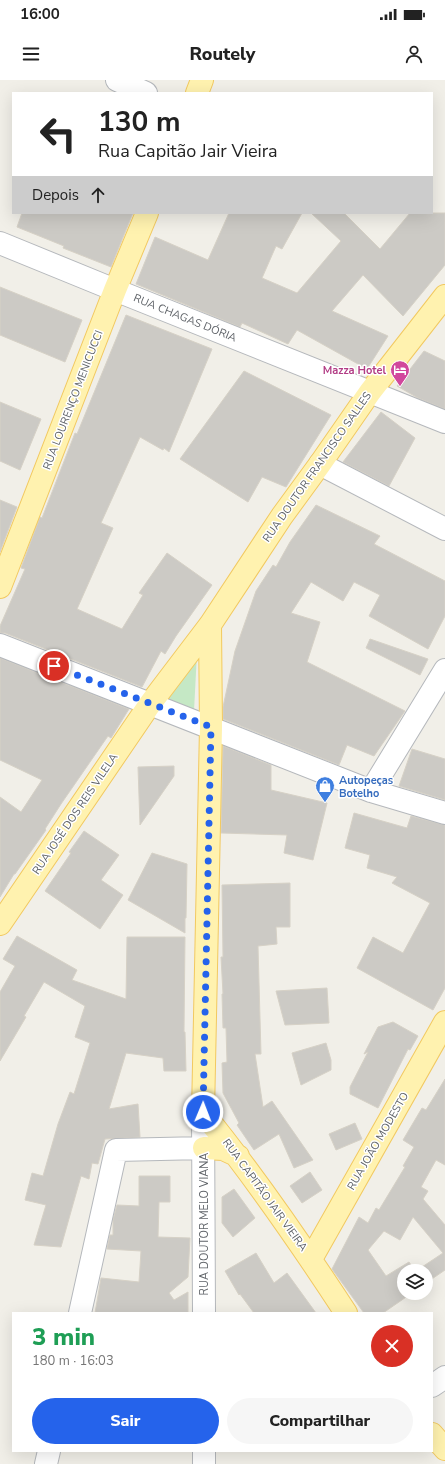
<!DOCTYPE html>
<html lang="pt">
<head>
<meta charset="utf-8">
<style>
  :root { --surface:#fff; --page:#f6f6f6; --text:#222; --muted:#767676; --accent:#2563eb }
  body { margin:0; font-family:"Nunito Sans",sans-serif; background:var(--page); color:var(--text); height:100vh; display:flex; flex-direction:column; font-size:15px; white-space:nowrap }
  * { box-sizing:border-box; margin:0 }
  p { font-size:13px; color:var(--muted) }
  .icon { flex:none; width:22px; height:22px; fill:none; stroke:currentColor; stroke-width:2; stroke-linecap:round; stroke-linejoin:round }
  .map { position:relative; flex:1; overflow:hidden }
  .side { position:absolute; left:12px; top:1232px; width:421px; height:140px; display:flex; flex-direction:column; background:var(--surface); border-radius:0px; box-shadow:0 4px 16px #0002 }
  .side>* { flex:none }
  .hud { position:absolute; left:12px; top:12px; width:421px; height:122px; border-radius:0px; box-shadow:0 4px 16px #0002; background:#fff; color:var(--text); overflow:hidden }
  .buttons { position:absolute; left:397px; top:1184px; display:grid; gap:8px }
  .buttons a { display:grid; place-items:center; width:36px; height:36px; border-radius:50%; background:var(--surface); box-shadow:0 4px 16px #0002; font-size:20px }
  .pin { position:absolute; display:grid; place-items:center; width:34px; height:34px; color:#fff; margin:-17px; border:2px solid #fff; border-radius:50%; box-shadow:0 1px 4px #0007 }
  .me { position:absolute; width:44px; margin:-22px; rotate:1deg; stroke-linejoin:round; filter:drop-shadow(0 0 3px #0008) }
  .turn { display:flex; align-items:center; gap:14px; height:84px; padding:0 20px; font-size:18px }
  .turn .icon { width:52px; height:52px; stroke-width:2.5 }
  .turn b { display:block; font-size:28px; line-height:34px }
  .then { display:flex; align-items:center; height:38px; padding:0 20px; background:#0003; gap:8px; font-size:15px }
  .round { display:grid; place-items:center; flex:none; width:42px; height:42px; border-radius:21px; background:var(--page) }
  .summary { display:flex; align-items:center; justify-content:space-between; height:68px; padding:0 20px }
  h1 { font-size:24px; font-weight:800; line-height:30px; color:#1e9e55 }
  .cta { display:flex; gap:8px; margin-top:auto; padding:8px 20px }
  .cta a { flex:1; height:46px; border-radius:24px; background:var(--accent); color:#fff; font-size:16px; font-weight:800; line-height:46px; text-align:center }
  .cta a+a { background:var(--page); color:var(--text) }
  .status { display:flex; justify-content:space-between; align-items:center; height:28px; padding:0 20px; background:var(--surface); direction:ltr }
  .status svg { height:11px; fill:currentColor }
  header { display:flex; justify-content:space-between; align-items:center; height:52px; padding:0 20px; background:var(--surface); font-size:18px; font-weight:800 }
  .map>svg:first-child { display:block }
  .green { fill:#c5e8c5 }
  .building { fill:#cccac5; stroke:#d6d1c6 }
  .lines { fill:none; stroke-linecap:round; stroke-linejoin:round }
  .minor-casing { stroke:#b5b8bc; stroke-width:24 }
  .major-casing { stroke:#f2c960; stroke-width:24 }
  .minor { stroke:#fff; stroke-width:22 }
  .major { stroke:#fff2af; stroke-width:22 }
  .route { stroke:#2563eb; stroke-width:7; stroke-dasharray:0 12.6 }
  .labels { text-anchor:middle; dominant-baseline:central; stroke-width:3; stroke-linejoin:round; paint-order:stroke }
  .street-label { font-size:11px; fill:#5f6368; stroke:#fff }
  .hotel-label { font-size:11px; font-weight:bold; fill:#b23c85; stroke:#fff; text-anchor:end }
  .shop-label { font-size:11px; font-weight:bold; fill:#366cbe; stroke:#fff; text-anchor:start }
</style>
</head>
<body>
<div class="status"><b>16:00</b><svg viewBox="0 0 49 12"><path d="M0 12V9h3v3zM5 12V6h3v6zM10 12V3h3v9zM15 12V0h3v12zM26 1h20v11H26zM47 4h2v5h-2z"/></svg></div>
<header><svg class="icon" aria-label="menu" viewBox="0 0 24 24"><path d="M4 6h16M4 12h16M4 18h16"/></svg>Routely<svg class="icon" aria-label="person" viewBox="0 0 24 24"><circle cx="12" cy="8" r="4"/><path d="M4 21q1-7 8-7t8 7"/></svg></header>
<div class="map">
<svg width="445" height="1384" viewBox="0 0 445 1384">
  <rect width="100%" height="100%" fill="#f1efe8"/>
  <path class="green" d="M197,573L194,631L163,623Z"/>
  <path class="building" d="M22,133H133L111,187L63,168L64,166L17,147Z
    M229,133H302L282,169L276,166L262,198L297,213L341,161L311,133H344L380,169L410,133H445V185L403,236L363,195L332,231L388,256L367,289L297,250L288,264L242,243L240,247L136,204L155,157L208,180Z
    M0,207L82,240L65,282L0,255Z
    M126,235L212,269L169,372L164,368L163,370L140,357L101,443L113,448L77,529L122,549L143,515L139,513L167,473L212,505L176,556L165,574L161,571L142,607L5,553H0V546L25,489L21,488L40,437L42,438L75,353L77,354Z
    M424,271L445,281V329L418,318L397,306Z
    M244,291L331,335L286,407L262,397L248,422L180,379Z
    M0,322L41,339L20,390L0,381Z
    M381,332L415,358L389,406L343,382Z
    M0,420L17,427L0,472Z
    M316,425L380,456L374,464L445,501V536L428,569L369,536L380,515L354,502L343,521L311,502L291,533L320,542L307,582L405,631L374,676L347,665L339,685L223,639V627L235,571L256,511L273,485L276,487L290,462Z
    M370,559L428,579L420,595L366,568Z
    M0,578L129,629L111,658L108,656L61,724L45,749L46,750L15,794H14L0,817V717L21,732L42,700L0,680Z
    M223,666L271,685V710L327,723L313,780L284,773L287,755L221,753Z
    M412,669L445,679V720L399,706Z
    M174,686V696L140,745L138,687Z
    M354,733L407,748L411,736L445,745V908L433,930L357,888L373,857L403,873L430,823L392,803L397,797L367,788L370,775L345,768Z
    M84,751L119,775L101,800L123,815L100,849L45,811L71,773L69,772Z
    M152,773L187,784L186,838H185V853L128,820Z
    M290,803V847H276L277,864L258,866L261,974H255L263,1027L272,1021L313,1080L294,1088L279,1054L254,1070L237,1045L239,1043L223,1013L222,983L227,982L226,948H223L222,914H223L221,877H223L222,805Z
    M17,856L77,890L72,900L126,919L127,857H185L184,952H185L186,991H164L163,978L126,973L109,1029L138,1024L140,1057L105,1059L98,1084L92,1083L89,1099L81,1096L61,1167L34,1165L46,1125L25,1120L32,1093L43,1096L58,1044L70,1012L74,1014L90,963L75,957L85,926L44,902L24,936L26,937L0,981V912L15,886L3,879Z
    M327,908L329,943L285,945L276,911Z
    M393,942L418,956L410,970L408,969L378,1028L350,1014V1007L368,972L364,974L378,947Z
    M326,963L331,980V990L301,1005L292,973Z
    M445,999V1085L436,1080L421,1107L428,1111L423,1119L445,1145V1190L426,1203V1191H416L443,1173L413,1137L400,1160L384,1151L368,1170L386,1196L409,1182L415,1191H404V1213H412L383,1233H364L332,1189L359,1137L368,1143L376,1128L379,1130L405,1087L403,1086L414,1067L403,1060L422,1028L426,1030Z
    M355,1043L362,1059L336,1070L329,1054Z
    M310,1092L322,1110L302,1123L290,1106Z
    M139,1096H170V1122H159L158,1157L190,1158L188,1197L169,1213L174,1220L188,1212V1233H95L101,1198L139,1202L141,1171L107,1169L110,1155H113V1140L117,1125L139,1126Z
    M234,1109L255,1138L233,1157L222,1143V1117Z
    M256,1173L274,1203L287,1193L316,1233H254L240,1214L239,1215L225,1191Z"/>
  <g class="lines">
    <defs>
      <path id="minor" d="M117,0L146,13
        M0,163L115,210L445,342
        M320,384L445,449
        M0,565L371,711L445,733
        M371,711L445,590
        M203,1033L204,1233
        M80,1233L116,1070L204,1068
        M432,1306L445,1297
        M204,1371V1384
        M46,1384L49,1371"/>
      <path id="major" d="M197,13L202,0
        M0,507L115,210L147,133
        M210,545L211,647L203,1033C255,1097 301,1164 346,1233
        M0,844L150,624L210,545L282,436L320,384L370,312L445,216
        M204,1068L223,1069L238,1076
        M311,1179L445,942
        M432,1354L445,1369"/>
    </defs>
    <use href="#minor" class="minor-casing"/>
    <use href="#major" class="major-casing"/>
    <use href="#minor" class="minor"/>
    <use href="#major" class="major"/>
  </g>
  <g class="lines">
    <path class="route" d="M54,586L211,647L203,1032"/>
  </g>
  <defs>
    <symbol id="hotel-pin" viewBox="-11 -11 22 30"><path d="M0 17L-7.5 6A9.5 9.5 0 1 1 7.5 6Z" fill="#d1479c" stroke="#fff"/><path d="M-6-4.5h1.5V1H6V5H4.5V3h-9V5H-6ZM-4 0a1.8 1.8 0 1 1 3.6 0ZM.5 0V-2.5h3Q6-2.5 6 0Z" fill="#fff"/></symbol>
    <symbol id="shop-pin" viewBox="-11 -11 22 30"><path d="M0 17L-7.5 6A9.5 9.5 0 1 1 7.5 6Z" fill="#3f7fe0" stroke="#fff"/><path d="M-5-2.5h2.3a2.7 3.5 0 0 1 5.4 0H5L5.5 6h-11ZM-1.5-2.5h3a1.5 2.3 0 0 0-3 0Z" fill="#fff"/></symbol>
  </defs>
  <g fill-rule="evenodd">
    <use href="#hotel-pin" x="389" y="279" width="22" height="30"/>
    <use href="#shop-pin" x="314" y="695" width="22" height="30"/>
  </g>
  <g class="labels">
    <g class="street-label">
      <text transform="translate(185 238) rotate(22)">RUA CHAGAS DÓRIA</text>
      <text transform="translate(73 320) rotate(-69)">RUA LOURENÇO MENICUCCI</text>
      <text transform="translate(317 387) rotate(-55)">RUA DOUTOR FRANCISCO SALLES</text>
      <text transform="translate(75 734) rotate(-56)">RUA JOSÉ DOS REIS VILELA</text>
      <text transform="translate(378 1061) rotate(-60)">RUA JOÃO MODESTO</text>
      <text transform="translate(265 1115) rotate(54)">RUA CAPITÃO JAIR VIEIRA</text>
      <text transform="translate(204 1144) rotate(-90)">RUA DOUTOR MELO VIANA</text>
    </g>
    <g class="hotel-label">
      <text x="386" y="290">Mazza Hotel</text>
    </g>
    <g class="shop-label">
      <text x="339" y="700">Autopeças<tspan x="339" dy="13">Botelho</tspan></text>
    </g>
  </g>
</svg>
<div class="buttons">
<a><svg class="icon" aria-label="layers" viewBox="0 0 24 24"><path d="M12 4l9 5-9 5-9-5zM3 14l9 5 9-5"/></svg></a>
</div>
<div class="pin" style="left:54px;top:586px;background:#d93025"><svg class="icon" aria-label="arrive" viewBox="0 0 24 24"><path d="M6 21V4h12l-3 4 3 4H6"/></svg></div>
<svg class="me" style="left:203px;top:1032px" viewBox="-20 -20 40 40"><circle r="17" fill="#2563eb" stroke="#fff" stroke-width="3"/><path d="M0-11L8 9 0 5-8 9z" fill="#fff"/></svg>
<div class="hud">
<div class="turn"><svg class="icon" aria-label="left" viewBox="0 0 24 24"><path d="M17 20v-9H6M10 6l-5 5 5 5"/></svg><div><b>130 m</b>Rua Capitão Jair Vieira</div></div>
<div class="then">Depois<svg class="icon" aria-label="ahead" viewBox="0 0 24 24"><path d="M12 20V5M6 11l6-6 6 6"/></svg></div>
</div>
<section class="side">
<div class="summary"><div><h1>3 min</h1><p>180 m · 16:03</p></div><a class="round" style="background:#d93025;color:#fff"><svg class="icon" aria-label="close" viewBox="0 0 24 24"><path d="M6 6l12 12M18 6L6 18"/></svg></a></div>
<div class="cta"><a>Sair</a><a>Compartilhar</a></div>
</section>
</div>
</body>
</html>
